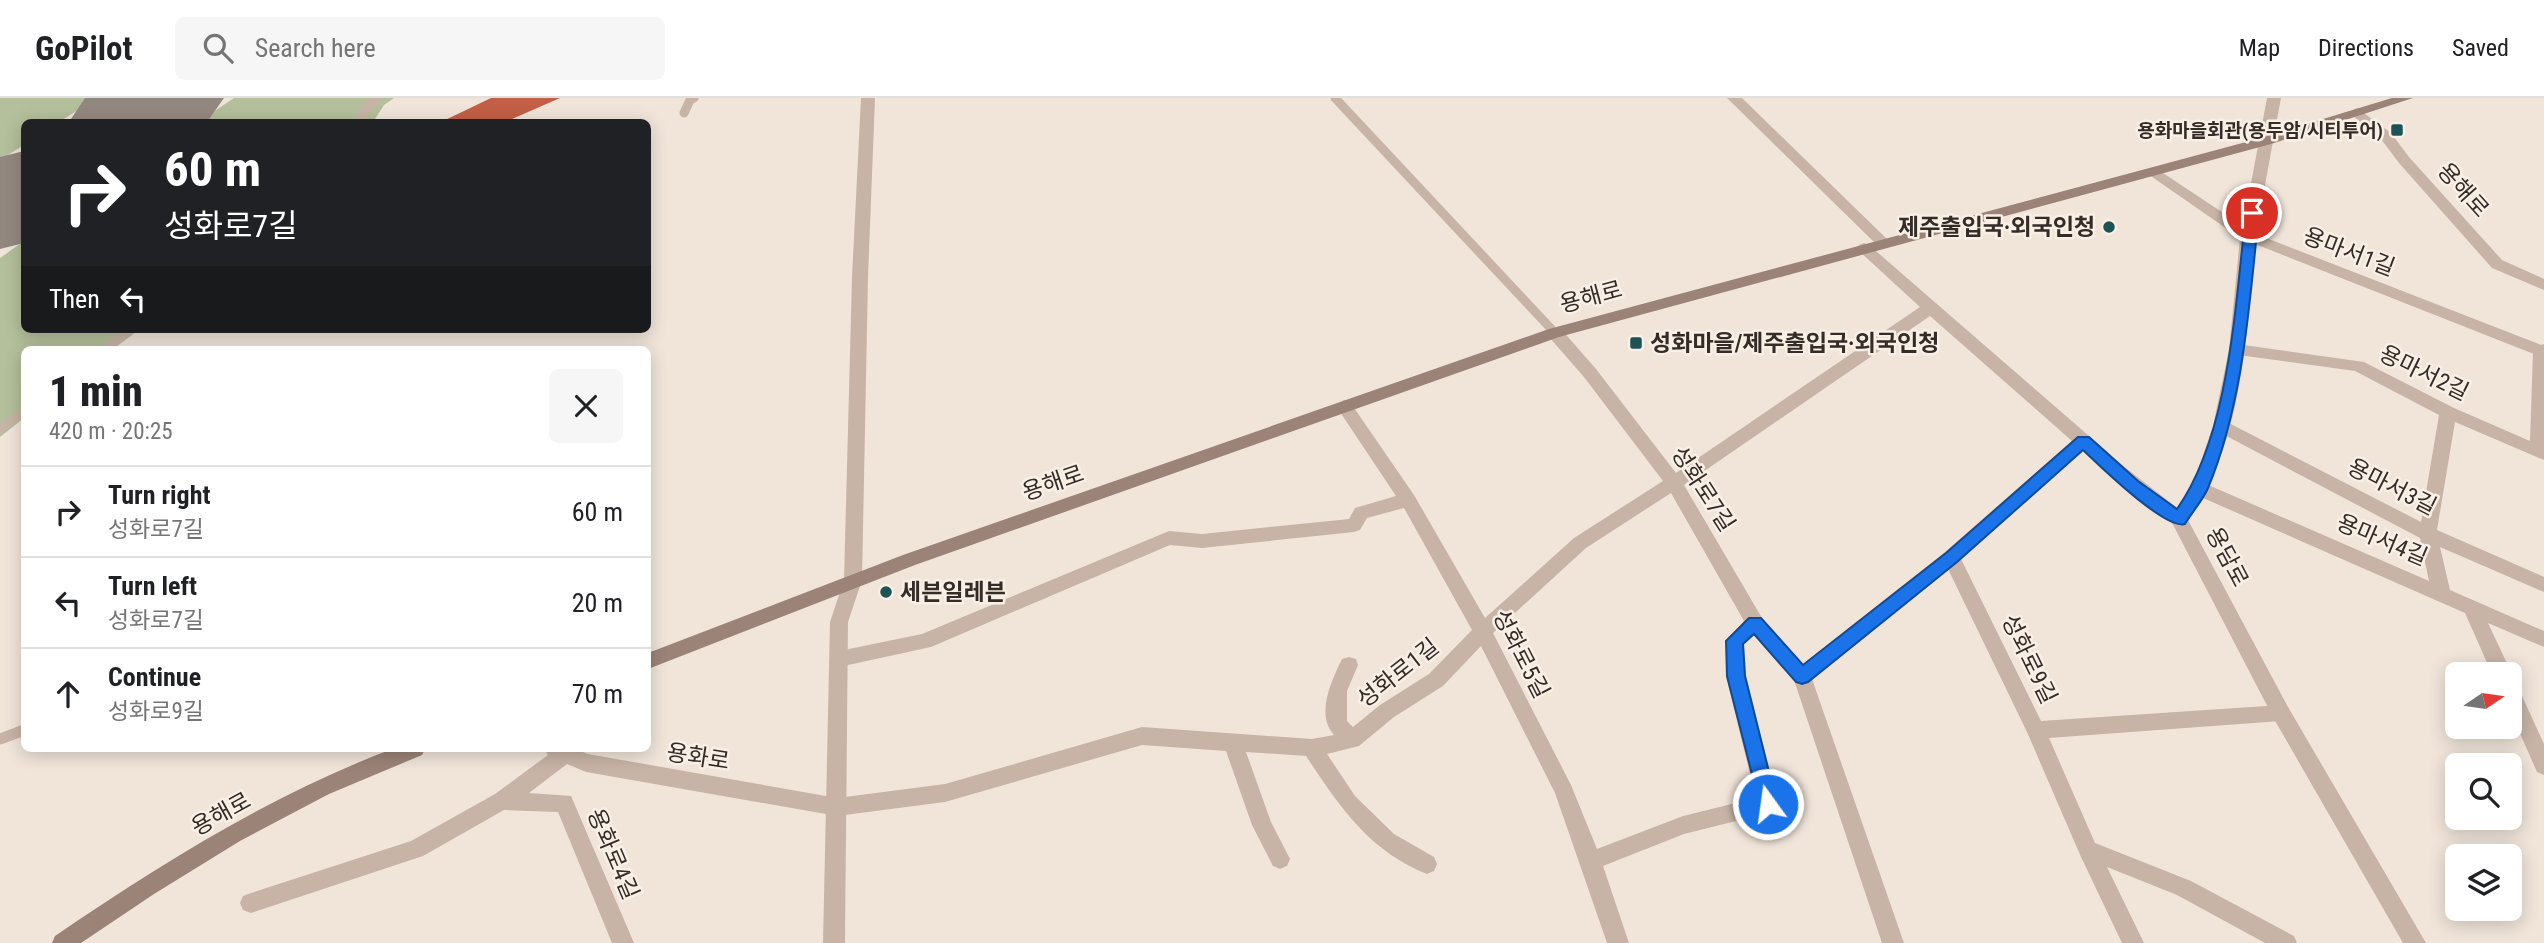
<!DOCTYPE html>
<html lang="en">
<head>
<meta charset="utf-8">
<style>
  :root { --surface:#fff; --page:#f6f6f6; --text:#202124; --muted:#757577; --line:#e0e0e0 }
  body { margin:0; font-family:"Roboto Condensed","Noto Sans KR",sans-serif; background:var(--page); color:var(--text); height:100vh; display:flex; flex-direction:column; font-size:26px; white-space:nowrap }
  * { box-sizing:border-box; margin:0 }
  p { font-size:23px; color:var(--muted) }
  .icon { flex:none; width:38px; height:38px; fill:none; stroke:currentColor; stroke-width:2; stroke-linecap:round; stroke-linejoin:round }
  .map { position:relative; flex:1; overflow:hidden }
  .side { position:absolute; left:21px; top:248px; width:630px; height:406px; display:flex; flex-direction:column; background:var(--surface); border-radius:10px; box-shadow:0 4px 18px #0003 }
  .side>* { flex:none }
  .guide { position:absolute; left:21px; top:21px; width:630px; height:214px; border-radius:10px; box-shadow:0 4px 18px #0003; background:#202124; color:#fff; overflow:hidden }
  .needle { width:46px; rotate:77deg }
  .fabs { position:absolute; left:2445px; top:564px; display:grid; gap:14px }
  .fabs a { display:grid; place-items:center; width:77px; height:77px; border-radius:10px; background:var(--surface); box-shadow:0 4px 18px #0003; font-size:35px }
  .pin { position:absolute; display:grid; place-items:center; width:60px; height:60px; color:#fff; margin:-30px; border:4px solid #fff; border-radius:50%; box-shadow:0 2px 7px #0007 }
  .me { position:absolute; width:77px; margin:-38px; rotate:346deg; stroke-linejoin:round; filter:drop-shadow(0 0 5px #0008) }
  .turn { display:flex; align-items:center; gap:24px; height:147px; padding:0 28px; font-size:32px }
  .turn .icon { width:91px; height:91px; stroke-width:2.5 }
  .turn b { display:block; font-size:49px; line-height:60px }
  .then { display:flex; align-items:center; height:66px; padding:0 28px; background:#0003; gap:14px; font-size:26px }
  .round { display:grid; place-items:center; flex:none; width:74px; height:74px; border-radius:10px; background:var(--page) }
  .summary { display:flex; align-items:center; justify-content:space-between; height:119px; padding:0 28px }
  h1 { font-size:42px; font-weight:800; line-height:52px }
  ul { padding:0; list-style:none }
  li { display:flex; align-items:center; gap:21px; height:91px; padding:0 28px; border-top:2px solid var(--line) }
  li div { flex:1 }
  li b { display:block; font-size:26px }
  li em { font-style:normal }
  header { display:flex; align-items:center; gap:42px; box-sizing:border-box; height:98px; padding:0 35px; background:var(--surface); border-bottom:2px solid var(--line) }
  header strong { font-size:33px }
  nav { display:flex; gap:38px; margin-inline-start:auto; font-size:24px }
  .search { width:490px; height:63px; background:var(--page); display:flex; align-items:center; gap:18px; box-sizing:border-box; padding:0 24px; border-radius:10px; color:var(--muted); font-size:26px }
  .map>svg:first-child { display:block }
  .green { fill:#b4bf9b }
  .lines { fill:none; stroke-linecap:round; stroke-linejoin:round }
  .runway { fill:#938880; fill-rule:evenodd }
  .building { fill:#c25f46 }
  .service-far1 { stroke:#c8b4a6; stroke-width:9 }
  .service { stroke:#c8b4a6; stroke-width:11 }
  .minor { fill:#c8b4a6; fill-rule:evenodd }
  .tertiary { fill:#c8b4a6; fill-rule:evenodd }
  .secondary { fill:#9c8378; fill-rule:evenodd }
  .route { fill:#1a73e8; stroke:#114b97; stroke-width:2 }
  .poi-dot { fill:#1e5355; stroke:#f8efe6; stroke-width:2.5 }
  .labels { text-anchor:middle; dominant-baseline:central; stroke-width:5; stroke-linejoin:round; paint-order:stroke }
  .far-poi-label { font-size:19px; font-weight:bold; fill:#352b27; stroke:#f8efe6; text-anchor:end }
  .street-label { font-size:23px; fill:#352b27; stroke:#f8efe6 }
  .poi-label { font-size:23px; font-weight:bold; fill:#352b27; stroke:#f8efe6; text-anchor:start }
</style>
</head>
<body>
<header>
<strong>GoPilot</strong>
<div class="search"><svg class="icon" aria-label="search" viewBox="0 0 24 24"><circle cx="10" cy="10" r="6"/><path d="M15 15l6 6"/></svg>Search here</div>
<nav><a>Map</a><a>Directions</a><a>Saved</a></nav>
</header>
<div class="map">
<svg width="2544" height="845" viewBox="0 0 2544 845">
  <rect width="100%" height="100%" fill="#f1e5da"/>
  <path class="green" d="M0,0H97L59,24H24V47L0,62Z
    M234,0H394L384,7L373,24H198Z
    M24,143V231H140L112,252H24V320L0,339V160Z"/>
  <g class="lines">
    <path class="runway" d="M85,0H224L207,24H69Z
      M24,53V145L0,151V59Z"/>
  </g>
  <path class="building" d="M491,0H560L505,24H441Z"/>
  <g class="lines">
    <path class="service-far1" d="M1335,0L1555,235
      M684,15L690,2L694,0
      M360,24L363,14L377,0
      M104,252L131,231
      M0,331L24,313"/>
    <path class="service" d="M0,641L24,632"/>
    <path class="minor" d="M861,0H875L868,179L862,482L859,487L853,489L847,487L844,482L852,179Z
      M1727,0H1742L1888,142L1890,145L1888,148H1878Z
      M2357,10L2391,35L2409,59L2502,162L2544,181V192L2492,170L2399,65L2381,41L2352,17L2350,14Z
      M1864,145L1869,147L2126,370L2185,416L2188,421L2185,426H2173L2083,352L1961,461L2041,623L2281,607L2288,609L2291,615L2288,621L2281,623L2049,640L2095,745L2191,783L2294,838L2297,845H2265L2177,797L2107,769L2144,845H2122L2081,759L2027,634L1948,471L1812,581L1904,845H1882L1794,582L1754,537L1744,546L1746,578L1778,706L1775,713L1768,715L1684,736L1603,768L1629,845H1607L1555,695L1481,548L1443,588L1394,619L1359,648L1327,656L1355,698L1394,736L1434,759L1437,766L1434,773L1427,776C1369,753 1339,708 1306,658L1246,654L1271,724L1290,761L1287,768L1280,771L1273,768L1252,727L1226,653L1142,647L945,704L837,718L586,674L567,666L529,695L571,698L634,845H612L558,714L504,712L423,758L251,815L243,812L240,805L243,798L251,795L411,743L495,696L548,657L544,651H575L588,656L837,700L945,686L1142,629L1312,641L1334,637C1315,616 1332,582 1342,561L1349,559L1356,561L1358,567L1347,593V623L1353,629L1380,607L1429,576L1472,532L1404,410L1367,420L1360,432L1354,434L1202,450L1170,447L931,549L839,569L832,567L830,561L832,555L839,553L922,536L1169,433L1202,436L1349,421L1355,410L1396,398L1336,308L1344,302L1350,304L1414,397L1485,520L1574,440L1663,383L1584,279L1549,239L1547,235L1549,231H1561L1596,271L1676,375L1920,209L1859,153L1857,150L1859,147ZM1930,218L2072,343L1945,454L1803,566L1762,520L1684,387ZM1671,395L1744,523L1726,543V578L1756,700L1683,718L1597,751L1571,687L1493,535L1586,450Z
      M2237,246L2364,264L2454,310L2530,343L2533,253L2535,249L2544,246V362L2455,324L2437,432L2544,479V494L2440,449L2450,492L2544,533V549L2488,525L2512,576L2510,580V576H2492L2465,515L2194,396L2191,391L2194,386H2206L2429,483L2420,440L2215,332L2213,328L2221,322L2227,324L2421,424L2439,317L2355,273L2231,256L2229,252Z
      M2510,585L2517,587L2544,646V677L2537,674L2510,613Z"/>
    <path class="tertiary" d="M2267,0H2281L2256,136L2544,248V260L2255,146C2246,239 2243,343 2188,422L2288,609L2426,845H2403L2274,621L2170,421L2192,389L2213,328L2229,252L2240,140L2145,74L2147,71H2157L2243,128Z
      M853,475L859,477L862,482L848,524L845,845H823L830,524L844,482L847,477Z"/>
    <path class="secondary" d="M2392,0H2413L2271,46L1559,239L915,467L648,571V555L903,457L1549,231L2261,40Z
      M392,651H425L422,657L329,696L240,743L154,796L81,845H52L55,838C162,765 271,697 392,651Z"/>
  </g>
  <path class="route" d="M2252,110L2259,115C2249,207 2244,303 2208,390C2203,402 2192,414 2185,426C2165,432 2099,367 2083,352L1957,464L1808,584L1802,586L1796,584L1754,536L1743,546L1745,578L1777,706L1774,712L1768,714L1761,712L1727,578L1726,543L1749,520H1761L1803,567L1946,455L2078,339H2089L2138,383L2177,411C2230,336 2235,206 2246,115Z"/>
  <g class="poi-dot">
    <rect x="2390" y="25" width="14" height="14" rx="3.5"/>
    <circle cx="2109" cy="129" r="7"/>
    <rect x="1629" y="238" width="14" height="14" rx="3.5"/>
    <circle cx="886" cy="494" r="7"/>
  </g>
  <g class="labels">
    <g class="far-poi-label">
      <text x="2383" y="32">용화마을회관(용두암/시티투어)</text>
    </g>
    <g class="street-label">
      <text transform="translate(2463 92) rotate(48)">용해로</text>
      <text transform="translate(2349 154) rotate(21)">용마서1길</text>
      <text transform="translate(1591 199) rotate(-15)">용해로</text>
      <text transform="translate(2424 275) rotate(26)">용마서2길</text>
      <text transform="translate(1053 385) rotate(-19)">용해로</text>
      <text transform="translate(2392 389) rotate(27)">용마서3길</text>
      <text transform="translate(1703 391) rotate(57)">성화로7길</text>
      <text transform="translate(2382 442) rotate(23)">용마서4길</text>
      <text transform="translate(2227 459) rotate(62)">용담로</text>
      <text transform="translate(1521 556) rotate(63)">성화로5길</text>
      <text transform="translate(2029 561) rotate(64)">성화로9길</text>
      <text transform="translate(1398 575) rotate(-38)">성화로1길</text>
      <text transform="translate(698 659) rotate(9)">용화로</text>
      <text transform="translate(221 716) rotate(-29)">용해로</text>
      <text transform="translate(613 756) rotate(67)">용화로4길</text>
    </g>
    <g class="poi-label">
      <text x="2095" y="129" text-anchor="end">제주출입국·외국인청</text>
      <text x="1650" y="245">성화마을/제주출입국·외국인청</text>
      <text x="900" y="494">세븐일레븐</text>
    </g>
  </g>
</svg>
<div class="fabs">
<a><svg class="needle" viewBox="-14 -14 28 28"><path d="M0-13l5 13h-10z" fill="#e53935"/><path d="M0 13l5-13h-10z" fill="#757577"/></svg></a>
<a><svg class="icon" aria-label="search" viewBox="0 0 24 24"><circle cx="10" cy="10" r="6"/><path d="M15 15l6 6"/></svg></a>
<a><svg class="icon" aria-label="layers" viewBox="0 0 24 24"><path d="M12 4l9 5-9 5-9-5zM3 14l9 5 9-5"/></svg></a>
</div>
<div class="pin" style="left:2252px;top:115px;background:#d93025"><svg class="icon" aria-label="arrive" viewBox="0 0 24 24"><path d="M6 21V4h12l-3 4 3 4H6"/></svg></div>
<svg class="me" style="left:1768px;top:706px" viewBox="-20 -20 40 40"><circle r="17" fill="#1a73e8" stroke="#fff" stroke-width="3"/><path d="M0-11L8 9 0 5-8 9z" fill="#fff"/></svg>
<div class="guide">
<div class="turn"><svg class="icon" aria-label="right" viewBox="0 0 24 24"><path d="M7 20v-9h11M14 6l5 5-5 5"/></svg><div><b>60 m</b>성화로7길</div></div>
<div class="then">Then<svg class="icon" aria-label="left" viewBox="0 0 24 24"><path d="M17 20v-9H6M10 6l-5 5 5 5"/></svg></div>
</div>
<section class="side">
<div class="summary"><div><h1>1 min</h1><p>420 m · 20:25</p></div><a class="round"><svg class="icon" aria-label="close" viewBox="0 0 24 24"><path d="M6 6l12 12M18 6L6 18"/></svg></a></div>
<ul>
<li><svg class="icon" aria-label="right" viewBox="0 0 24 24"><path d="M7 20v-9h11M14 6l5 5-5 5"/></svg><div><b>Turn right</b><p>성화로7길</p></div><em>60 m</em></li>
<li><svg class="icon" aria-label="left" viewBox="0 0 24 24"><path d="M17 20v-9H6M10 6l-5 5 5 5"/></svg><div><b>Turn left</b><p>성화로7길</p></div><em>20 m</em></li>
<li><svg class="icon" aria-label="ahead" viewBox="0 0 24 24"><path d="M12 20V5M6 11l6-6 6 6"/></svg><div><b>Continue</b><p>성화로9길</p></div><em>70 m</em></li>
</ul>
</section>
</div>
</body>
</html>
